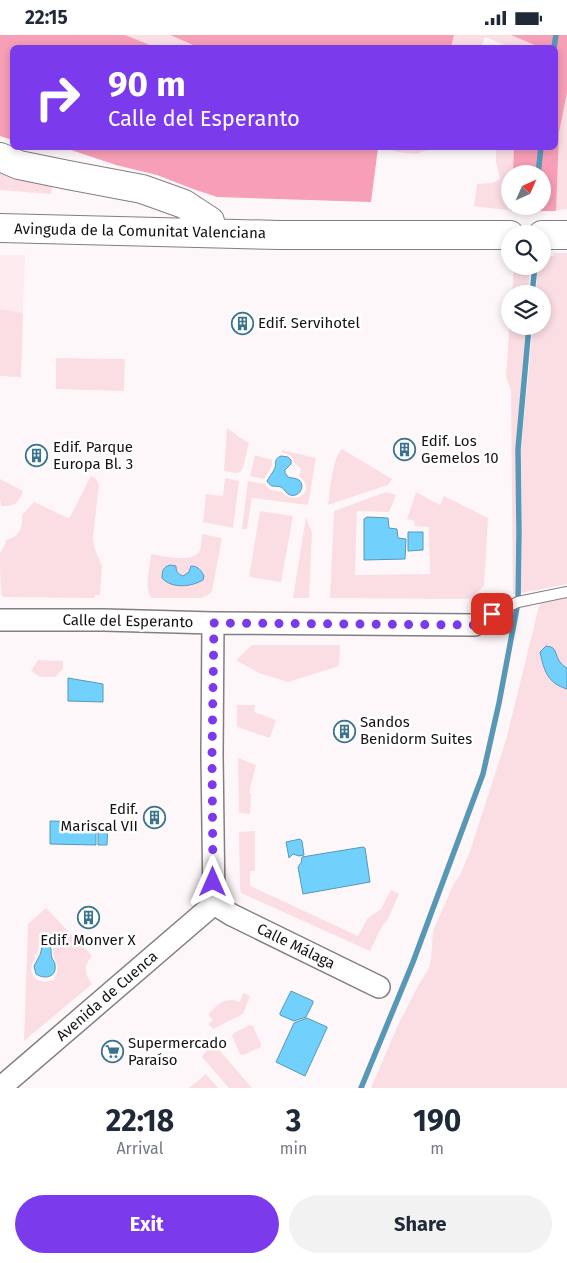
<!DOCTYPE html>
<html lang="en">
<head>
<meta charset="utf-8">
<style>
  :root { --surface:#fff; --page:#f2f2f3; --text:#1f2937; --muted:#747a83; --accent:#7c3aed }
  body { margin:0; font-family:"Fira Sans",sans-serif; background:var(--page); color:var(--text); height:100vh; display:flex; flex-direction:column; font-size:19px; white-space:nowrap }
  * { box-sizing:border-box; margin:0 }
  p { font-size:16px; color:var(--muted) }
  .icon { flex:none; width:28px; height:28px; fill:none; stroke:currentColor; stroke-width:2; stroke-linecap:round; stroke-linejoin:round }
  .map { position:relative; height:1053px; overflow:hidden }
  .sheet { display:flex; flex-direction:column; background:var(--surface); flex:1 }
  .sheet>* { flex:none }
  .top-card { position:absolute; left:10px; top:10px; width:548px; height:105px; border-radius:8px; box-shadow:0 2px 8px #0003; background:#7c3aed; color:#fff; overflow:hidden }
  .needle { width:32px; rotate:45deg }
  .buttons { position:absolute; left:501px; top:130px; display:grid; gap:10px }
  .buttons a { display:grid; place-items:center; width:50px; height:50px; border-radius:50%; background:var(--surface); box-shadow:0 2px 8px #0003; font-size:25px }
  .pin { position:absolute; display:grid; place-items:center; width:42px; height:42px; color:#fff; margin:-21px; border-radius:10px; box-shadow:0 2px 8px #0006 }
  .me { position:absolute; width:55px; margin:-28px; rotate:0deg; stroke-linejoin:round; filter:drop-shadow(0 0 4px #0008) }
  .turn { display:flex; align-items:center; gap:18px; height:105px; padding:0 15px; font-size:22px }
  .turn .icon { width:65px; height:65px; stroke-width:2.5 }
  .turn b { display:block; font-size:35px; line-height:42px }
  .eta { display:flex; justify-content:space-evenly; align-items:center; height:85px; text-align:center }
  .eta b { font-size:30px; font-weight:700; line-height:35px }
  .action { display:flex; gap:10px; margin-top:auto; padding:10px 15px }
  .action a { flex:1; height:58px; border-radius:30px; background:var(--accent); color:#fff; font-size:20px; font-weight:700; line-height:58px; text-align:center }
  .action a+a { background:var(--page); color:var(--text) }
  .status { display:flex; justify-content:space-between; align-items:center; height:35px; padding:0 25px; background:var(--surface); direction:ltr }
  .status svg { height:14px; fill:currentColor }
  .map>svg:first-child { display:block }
  .built { fill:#fdebef }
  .green { fill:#fbdde4; fill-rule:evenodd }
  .forest { fill:#f79fb7 }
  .water { fill:#72d1fc; stroke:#5698b6 }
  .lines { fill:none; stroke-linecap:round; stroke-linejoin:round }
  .stream { stroke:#5698b6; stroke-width:5.5 }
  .lane-casing { stroke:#857d7f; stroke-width:12 }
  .street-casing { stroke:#857d7f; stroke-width:24 }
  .secondary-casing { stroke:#857d7f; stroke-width:30 }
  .lane { stroke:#fff; stroke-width:10 }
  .street { stroke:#fff; stroke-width:21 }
  .secondary { stroke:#fff; stroke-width:28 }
  .route { stroke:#7c3aed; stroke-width:9; stroke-dasharray:0 16.2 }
  .labels { text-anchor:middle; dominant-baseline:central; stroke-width:5; stroke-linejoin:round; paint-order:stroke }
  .street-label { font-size:15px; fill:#151213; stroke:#fff }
  .poi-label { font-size:15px; fill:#151213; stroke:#fff; text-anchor:start }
</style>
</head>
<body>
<div class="status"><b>22:15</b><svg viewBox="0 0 49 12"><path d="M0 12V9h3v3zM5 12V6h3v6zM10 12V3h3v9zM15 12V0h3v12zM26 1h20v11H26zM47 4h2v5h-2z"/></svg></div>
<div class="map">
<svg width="567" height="1053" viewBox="0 0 567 1053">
  <rect width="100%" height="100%" fill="#fef7f9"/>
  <path class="built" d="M0,220H25L23,278L0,274Z"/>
  <path class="green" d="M125,0H567V174C536,179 504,175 474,171L477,149L492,148L500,144L496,127V113L555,112V12H510L485,2L481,12H155ZM510,139H542V171H510Z
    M386,113V112L432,113L416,119L397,117Z
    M0,132L53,147L51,159L0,155Z
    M554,218H567V549L521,558L522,497L521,414L533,291H542V259H536L538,231H542L543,221H553Z
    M514,231H530L528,259H512Z
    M0,274L23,278L21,342L0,341Z
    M510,281V291H526L516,414V496L515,559H513L511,355L506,342Z
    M56,323L125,324L124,356L56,354Z
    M227,393L242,404L249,408L243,433L240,437L236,438L224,436Z
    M342,414L392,444L388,450L328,470C330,456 332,424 342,414Z
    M282,415L316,423L308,470L252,463L247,494H242L248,446L265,449C270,456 274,456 282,457C295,472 318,455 299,441C302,435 301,432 295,429C294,421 289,420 282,417Z
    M255,420L272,425V431L264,444L250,441Z
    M91,441L96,444L99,450L93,502L94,512L102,531L100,560H95L94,563L3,562C0,557 0,525 0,519C2,513 5,513 6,505C19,502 23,493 22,480L34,467L68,483L70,482Z
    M225,443L239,446L233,493L203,487L206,459L223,461Z
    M0,444L23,456C18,469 15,471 1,471L0,462Z
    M386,457L396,460L389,477L357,476L355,540L430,539L429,492L414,491L415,486L407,484L416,457L440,470L444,461L488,483L484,551L470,564L330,563L334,476Z
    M260,476L293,481L281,547L249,542Z
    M306,482L312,498L309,563H293Z
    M202,499L222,503L212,556L208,560L201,563H151C144,554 150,531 151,519C163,521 194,529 200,515C201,510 202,504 202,499Z
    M567,562V1053H371L397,992L419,949L429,933L431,924L433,896L454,848L460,840L470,816L506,705L540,567Z
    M252,610H340L339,631L288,647L259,638L236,625Z
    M38,625L63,626V634L55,642H40L31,636Z
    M237,670H255L254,677L276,685L270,703L237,692Z
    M238,723L256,730L249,758L251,759L250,779L239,778Z
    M255,796V836H250V851L358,901L367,884L381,874L391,855L399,859L387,886L382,891L370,916L241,858L240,853L239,797Z
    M46,873L92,921C83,932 84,938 92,949L24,1006L28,889ZM44,906C56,908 52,915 54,922C57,931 60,935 54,943L55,944L52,946L51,945C35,952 25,935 36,923L34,921L36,919L37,920C40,913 36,911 44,906Z
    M243,958L250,961L243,979L213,994L208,989L213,985L208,979C219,969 224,961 240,967Z
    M250,990L253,991L261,1009V1012L243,1020L240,1019L232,1001L234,998Z
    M207,1001L252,1053H229L202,1022C208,1015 209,1009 207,1001Z
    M206,1039L218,1053H189Z"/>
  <path class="forest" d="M0,0H125L155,12H12V105L0,101Z
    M170,0H454L451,12H198Z
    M511,0H567V58L559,97L556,176H511V171H542V139H513L514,113L555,112V12H537V11Z
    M65,113L378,112V113L371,167L217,162L193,154L157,140L116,130Z"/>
  <path class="water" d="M281,421L288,422L291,425V429L285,435V438L288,442C291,443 296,443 299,445C306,451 299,463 290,460C286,459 285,454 281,452C275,450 272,454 267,446C269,442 272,439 274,435C278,428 272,425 281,421Z
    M367,482L388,483L389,493L397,494L398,503L406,504L405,524L364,525V484Z
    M408,497H423V515L408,516Z
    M170,530L176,531C176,537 178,539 183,541L189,537L191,531C198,531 201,535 204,541L203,545C191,552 172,554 162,543C162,536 163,532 170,530Z
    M546,611C558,612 554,619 560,627C562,630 564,631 567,633V654C547,648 544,635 540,617Z
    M68,643L103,649V667L68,666Z
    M50,786L96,787V810L50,809Z
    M98,787L108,788L107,810H98Z
    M300,804L302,806L304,820L299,821L293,819L289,823L286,807Z
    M363,812L365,813L370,847L303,859L298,832L301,828L302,822Z
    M47,909C53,912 50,917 52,923C53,926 55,926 55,930C57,942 45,945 36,939L34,931L40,920L42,912Z
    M291,956L313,966V968L306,982L294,986L280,980V978Z
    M307,983L327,992V993L305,1041L276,1027L294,988Z"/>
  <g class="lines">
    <path class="stream" d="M554,12L556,0
      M538,139L541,112
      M535,173V171
      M532,259L535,231
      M361,1053L413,927L483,739L499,668L518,567L519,497L518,414L529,291"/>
    <defs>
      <path id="lane" d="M492,579L518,567L567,557"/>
      <path id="street" d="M0,585H104L213,588L475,590L492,579
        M213,588L212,720L214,869
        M214,869L232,880L379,952
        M0,1053L214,869"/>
      <path id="secondary" d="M0,122L19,130L68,140L142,154L184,169L210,186
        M0,193L279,200H510
        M542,200H567"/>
    </defs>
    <use href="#lane" class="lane-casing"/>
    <use href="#street" class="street-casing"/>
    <use href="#secondary" class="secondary-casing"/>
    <use href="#lane" class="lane"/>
    <use href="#street" class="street"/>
    <use href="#secondary" class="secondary"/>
  </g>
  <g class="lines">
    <path class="route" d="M213,847L212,720L214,588L475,590L492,579"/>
  </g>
  <defs>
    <symbol id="building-ring" viewBox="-11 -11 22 22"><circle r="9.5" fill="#fff" stroke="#3a738d" stroke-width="1.5"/><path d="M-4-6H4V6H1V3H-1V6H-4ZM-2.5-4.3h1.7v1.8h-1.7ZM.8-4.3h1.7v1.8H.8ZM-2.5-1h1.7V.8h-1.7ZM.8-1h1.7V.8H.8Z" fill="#3a738d"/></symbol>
    <symbol id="supermarket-ring" viewBox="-11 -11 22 22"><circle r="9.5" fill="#fff" stroke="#3a738d" stroke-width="1.5"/><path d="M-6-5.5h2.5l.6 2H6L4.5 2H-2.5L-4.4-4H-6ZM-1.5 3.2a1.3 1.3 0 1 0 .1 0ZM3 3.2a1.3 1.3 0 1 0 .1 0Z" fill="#3a738d"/></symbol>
  </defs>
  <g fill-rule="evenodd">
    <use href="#building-ring" x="230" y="276" width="25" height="25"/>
    <use href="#building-ring" x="392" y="402" width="25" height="25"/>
    <use href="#building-ring" x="24" y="408" width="25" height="25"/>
    <use href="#building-ring" x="332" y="684" width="25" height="25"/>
    <use href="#building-ring" x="142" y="770" width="25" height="25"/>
    <use href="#building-ring" x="76" y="870" width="25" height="25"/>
    <use href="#supermarket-ring" x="100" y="1004" width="25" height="25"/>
  </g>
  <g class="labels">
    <g class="street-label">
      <text transform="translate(140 196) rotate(1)">Avinguda de la Comunitat Valenciana</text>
      <text transform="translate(128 586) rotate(1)">Calle del Esperanto</text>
      <text transform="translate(296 911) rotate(26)">Calle Málaga</text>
      <text transform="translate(107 961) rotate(-41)">Avenida de Cuenca</text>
    </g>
    <g class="poi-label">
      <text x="258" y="288">Edif. Servihotel</text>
      <text x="421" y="406">Edif. Los<tspan x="421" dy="17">Gemelos 10</tspan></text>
      <text x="53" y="412">Edif. Parque<tspan x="53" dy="17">Europa Bl. 3</tspan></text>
      <text x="360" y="687">Sandos<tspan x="360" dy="17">Benidorm Suites</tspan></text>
      <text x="138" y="774" text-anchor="end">Edif.<tspan x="138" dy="17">Mariscal VII</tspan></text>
      <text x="88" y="905" text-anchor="middle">Edif. Monver X</text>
      <text x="128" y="1008">Supermercado<tspan x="128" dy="17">Paraíso</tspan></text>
    </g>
  </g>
</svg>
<div class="buttons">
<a><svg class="needle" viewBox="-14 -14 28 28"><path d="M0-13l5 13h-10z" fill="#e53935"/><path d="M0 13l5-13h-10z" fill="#747a83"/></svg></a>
<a><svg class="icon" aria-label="search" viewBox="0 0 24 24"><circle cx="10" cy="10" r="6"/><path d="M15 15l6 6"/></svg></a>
<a><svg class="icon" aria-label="layers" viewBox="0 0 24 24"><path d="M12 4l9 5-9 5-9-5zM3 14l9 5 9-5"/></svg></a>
</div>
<div class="pin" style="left:492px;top:579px;background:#d93025"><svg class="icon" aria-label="arrive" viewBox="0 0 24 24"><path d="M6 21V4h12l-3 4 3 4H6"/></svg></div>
<svg class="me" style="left:213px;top:847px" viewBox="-20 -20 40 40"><path d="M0-17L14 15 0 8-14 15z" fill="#7c3aed" stroke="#fff" stroke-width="4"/></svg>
<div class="top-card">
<div class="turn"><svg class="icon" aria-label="right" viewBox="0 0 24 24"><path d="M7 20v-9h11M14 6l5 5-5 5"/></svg><div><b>90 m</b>Calle del Esperanto</div></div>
</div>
</div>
<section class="sheet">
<div class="eta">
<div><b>22:18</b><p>Arrival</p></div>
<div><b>3</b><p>min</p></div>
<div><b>190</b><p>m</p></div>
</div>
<div class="action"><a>Exit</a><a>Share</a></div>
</section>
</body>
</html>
